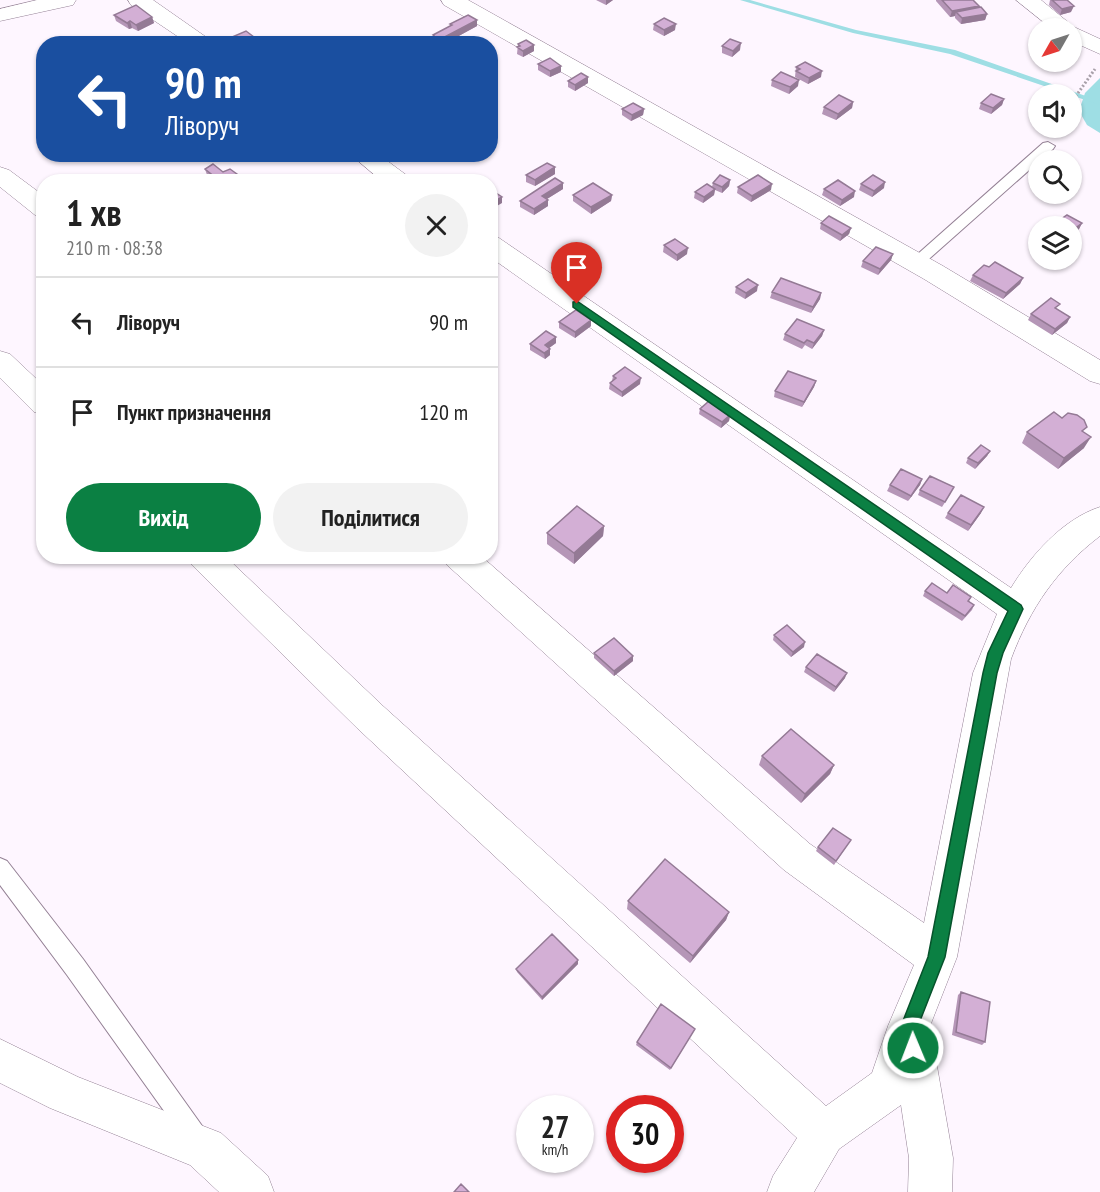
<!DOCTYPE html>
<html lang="uk">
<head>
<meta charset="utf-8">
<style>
  :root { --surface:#fff; --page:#f2f2f2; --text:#222; --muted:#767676; --line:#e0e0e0; --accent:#0b8043 }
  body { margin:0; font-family:"PT Sans Narrow",sans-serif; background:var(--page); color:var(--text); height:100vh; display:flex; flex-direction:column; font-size:22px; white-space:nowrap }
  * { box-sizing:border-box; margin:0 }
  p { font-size:20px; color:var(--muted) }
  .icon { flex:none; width:33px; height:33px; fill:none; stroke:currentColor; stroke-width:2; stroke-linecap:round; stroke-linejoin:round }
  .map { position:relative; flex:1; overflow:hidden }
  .sheet { position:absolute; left:36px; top:174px; width:462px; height:390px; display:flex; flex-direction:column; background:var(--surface); border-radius:24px; box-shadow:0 2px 4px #0004 }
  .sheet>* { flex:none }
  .banner { position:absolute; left:36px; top:36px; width:462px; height:126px; border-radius:24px; box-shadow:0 2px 4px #0004; background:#1a4fa0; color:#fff; overflow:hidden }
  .needle { width:39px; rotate:231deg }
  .tools { position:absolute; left:1028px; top:18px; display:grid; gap:12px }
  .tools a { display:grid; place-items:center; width:54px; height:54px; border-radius:50%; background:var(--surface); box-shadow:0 2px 4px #0004; font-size:30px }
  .speed { position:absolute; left:516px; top:1095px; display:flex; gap:12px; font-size:30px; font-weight:700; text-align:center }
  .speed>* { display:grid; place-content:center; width:78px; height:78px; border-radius:50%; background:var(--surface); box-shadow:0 2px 4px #0004; line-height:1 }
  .speed small { font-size:15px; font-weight:400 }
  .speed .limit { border:9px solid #d22; background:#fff; color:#111 }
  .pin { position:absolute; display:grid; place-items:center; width:51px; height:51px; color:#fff; margin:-62px -26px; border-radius:50% 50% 50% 0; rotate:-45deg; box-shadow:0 0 6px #0007 }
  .pin .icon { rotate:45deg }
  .me { position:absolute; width:66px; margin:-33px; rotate:359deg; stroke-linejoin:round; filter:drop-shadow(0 0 4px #0008) }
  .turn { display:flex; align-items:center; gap:21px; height:126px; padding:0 30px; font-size:27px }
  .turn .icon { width:78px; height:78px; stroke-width:2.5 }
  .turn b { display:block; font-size:42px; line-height:51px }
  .round { display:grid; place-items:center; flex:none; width:63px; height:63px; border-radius:32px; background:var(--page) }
  .summary { display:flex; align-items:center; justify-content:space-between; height:102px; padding:0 30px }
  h1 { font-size:36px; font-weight:600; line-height:45px }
  .primary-button { display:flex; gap:12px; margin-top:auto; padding:12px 30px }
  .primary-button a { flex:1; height:69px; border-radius:36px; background:var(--accent); color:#fff; font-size:24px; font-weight:600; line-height:69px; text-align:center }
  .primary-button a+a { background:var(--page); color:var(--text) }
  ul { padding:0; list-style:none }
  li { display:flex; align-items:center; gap:18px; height:90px; padding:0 30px; border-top:2px solid var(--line) }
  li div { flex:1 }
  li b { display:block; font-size:22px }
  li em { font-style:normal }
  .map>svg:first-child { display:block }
  .water { fill:#9edee4 }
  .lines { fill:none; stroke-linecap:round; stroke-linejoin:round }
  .stream { fill:#9edee4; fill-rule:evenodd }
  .lane-casing { stroke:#948195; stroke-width:2 }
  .street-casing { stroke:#948195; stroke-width:1 }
  .path { stroke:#a8a0a9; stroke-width:3; stroke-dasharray:2 2; stroke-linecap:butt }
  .lane { fill:#fff; fill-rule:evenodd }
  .street { fill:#fff; fill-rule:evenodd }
  .wall { fill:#b596b7 }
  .shaded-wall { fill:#947a95 }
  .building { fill:#d3afd5; stroke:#947a95; stroke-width:1.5 }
  .route { fill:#0b8043; stroke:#07532c; stroke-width:1.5 }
</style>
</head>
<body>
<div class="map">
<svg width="1100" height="1192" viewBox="0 0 1100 1192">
  <rect width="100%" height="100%" fill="#fef6ff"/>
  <path class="water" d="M1100,78V133L1087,125L1079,111L1085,93Z"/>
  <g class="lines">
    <path class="stream" d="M740,0H750L856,30L955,50L1100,101V105L950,54L853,33Z"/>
    <defs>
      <path id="lane" d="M1048,142L1055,146L1053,149L921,266H911L909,263L911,260L1043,143Z
        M0,858L7,861L83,959L205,1130L209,1138L205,1146L197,1150L189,1146L67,975L0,885Z"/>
      <path id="street" d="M37,0H76L73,5L0,21V9Z
        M128,0H153L216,44H189L131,5Z
        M441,0H468L943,266L1100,360V384L1090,381L924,279L444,5Z
        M1016,0H1041L1074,27L1100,39V54L1071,41V28H1051Z
        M350,154H378L409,177L412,182H383Z
        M0,167L9,170L44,196V217L35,215L0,187Z
        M490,236L499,238L1011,588C1031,555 1063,519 1100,507V536C1057,569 1030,608 1011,659L957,957L930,1026L953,1158L952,1192H908L909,1158L901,1105L839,1149L814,1192H767L773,1176L797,1138L357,728L192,565L187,556H225L383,706L826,1106L872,1073L888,1026L914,965L784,870L447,565L442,556H481L810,844L924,923L973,673L997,614L490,257Z
        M0,351L10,354L44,386V415L34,412L0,378Z
        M0,1039L78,1077L221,1133L268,1176L274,1192H219L190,1165L50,1108L0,1083Z"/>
    </defs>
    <use href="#lane" class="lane-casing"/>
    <use href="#street" class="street-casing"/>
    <path class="path" d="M1071,103L1095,69"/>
    <use href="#lane" class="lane"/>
    <use href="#street" class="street"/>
  </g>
  <path class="wall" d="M596,0H613L606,5Z
    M936,0H966L987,14L985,20L961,24L955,18V16L950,17L936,1Z
    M1050,0H1067L1071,12L1060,15L1049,5Z
    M114,15L152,17L154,23L138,31L132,28L129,29L116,21Z
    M450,24L477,26L444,44H436L433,42V35L450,27Z
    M654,24L675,30L664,36L653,30Z
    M230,38L255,43L232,44Z
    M518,44L534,51L523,57L517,54Z
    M722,46L740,50L732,57L722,53Z
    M538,64L561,72L550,77L538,70Z
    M796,67L821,77L808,84L795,77Z
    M588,77V83L575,91L568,87V81Z
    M772,80L798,86L789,94L771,86Z
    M1004,99L1002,105L991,114L979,109L981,103Z
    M853,102L852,108L836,120L822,114L824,107Z
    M622,109H644L643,115L631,121L622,115Z
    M258,154H274L265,159Z
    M205,169L223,172L242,182H216L207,175Z
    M555,174L535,186L526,182V175Z
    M730,180L729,186L722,193L715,190L714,195L703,203L694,198L695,192L712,187L713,183Z
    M563,183V189L547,199L548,200V206L534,215L520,207V201Z
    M861,184L884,188L872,197L859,190Z
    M738,187L771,190L751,202L737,193Z
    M824,189L854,197L840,206L822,195Z
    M573,195H612L611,201L591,214L573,201Z
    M1057,222L1082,223L1079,229L1071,235V226H1055Z
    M821,223L851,228L849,234L840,241L820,229Z
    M664,245L687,254L677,261L663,252Z
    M893,254L891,260L878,275L861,267L863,261Z
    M989,267L1023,278L1020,284L1003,299L970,281L973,275Z
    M736,287L757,291L745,299L735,293Z
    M772,292L821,293L820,299L811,313L770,298Z
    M1057,309L1070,317L1067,323L1052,335L1028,320L1031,314Z
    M559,322L591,326L575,338L559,328Z
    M824,330L822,336L812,349L805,345L802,349L783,340L785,334Z
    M556,337V343L549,348L550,355L545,359L530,350V344Z
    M613,376L640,384L622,397L609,389L610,383L612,381Z
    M816,381L814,387L802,407L774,397L775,391Z
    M700,409L730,415L729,421L721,428L699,414Z
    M1027,432H1084V448L1058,469L1022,443Z
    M990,451L987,456L975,469L966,463L968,458Z
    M922,479L920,485L908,501L887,491L890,485Z
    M920,490L951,493L942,507L918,495Z
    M948,513H981L968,531L945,518Z
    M604,526L603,536L574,564L547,544V533Z
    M925,591L947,593L971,597L969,601L974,605L972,610L962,621L923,596Z
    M774,635L804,647L791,657L773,640Z
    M594,653L633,661L614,676L594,658Z
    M806,667L845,678L834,692L804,672Z
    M762,756L834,765L830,774L801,803L759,765Z
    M851,840L834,865L816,851L818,847Z
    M628,901L729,912L726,920L690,963L627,909Z
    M578,964L542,1000L517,972L516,969Z
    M961,992L985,1042L982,1045L952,1035L958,995Z
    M695,1029L670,1070L636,1045L637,1042Z"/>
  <path class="shaded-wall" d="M606,0H613L606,5Z
    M979,6L977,12H956L955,16L950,17L952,11Z
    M1074,6L1071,12L1060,15L1062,9Z
    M987,14L985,20L961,24L962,18Z
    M152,17L154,23L138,31L136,25Z
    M477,20V26L444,44H440L439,40Z
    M130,21L132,28L129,29L127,23Z
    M676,24L675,30L664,36V30Z
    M254,37L255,43L254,44H239Z
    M741,43L740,50L732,57L733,51Z
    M534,45V51L523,57V51Z
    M561,66V72L550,77V71Z
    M822,71L821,77L808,84L809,78Z
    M588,77V83L575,91V85Z
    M799,80L798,86L789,94L790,87Z
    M1004,99L1002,105L991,114L993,108Z
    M853,102L852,108L836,120L838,114Z
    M644,109L643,115L631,121L632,115Z
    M493,122V128L490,130V123Z
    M263,154H274L265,159Z
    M555,167V174L535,186V180Z
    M241,177L242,182H233Z
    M730,180L729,186L722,193V187Z
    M885,182L884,188L872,197L874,191Z
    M563,183V189L542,202V196Z
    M772,184L771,190L751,202L752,196Z
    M715,189L714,195L703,203L704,197Z
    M855,191L854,197L840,206L842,200Z
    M612,195L611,201L591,214V207Z
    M502,197V203L490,210V204Z
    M548,200V206L534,215V209Z
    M1082,223L1079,229L1071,235L1073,230Z
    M851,228L849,234L840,241L842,235Z
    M688,248L687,254L677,261V255Z
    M893,254L891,260L878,275L880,269Z
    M1023,278L1020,284L1003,299L1006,293Z
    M758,285L757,291L745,299L746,293Z
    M821,293L820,299L811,313L813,307Z
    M1070,317L1067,323L1052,335L1055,329Z
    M591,320V326L575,338V332Z
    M824,330L822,336L812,349L814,343Z
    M556,337V343L545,351V345Z
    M550,349V355L545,359L544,353Z
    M641,378L640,384L622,397V392Z
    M816,381L814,387L802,407L804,402Z
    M730,415L729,421L721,428L722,422Z
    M1091,437L1084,448L1058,469L1064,458Z
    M990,451L987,456L975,469L978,463Z
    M922,479L920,485L908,501L911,496Z
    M984,507L981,513L968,531L971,525Z
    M604,526L603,536L574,564V553Z
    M495,529V534L490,538V532Z
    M805,642L804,647L791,657L793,652Z
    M633,656V661L614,676V671Z
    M847,673L845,678L834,692L836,687Z
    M834,765L830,774L801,803L805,794Z
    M729,912L726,920L690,963L693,956Z
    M578,960V964L542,1000V997Z"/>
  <path class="building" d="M942,0H973L979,6L952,11Z
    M1052,0H1067L1074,6L1062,9Z
    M136,5L152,17L136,25L130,21L127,23L114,15Z
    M981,7L987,14L962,18L956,12Z
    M468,15L477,20L439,40L433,35L452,25L450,24Z
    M664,18L676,24L664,30L654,24Z
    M246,31L254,37L239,44L230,38Z
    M730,39L741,43L733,51L722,46Z
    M526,40L534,45L523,51L517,47L520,46L518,44Z
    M550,58L561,66L550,71L538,64Z
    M805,62L822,71L809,78L796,71L800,69L796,67Z
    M781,72L799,80L790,87L772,80Z
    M581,73L588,77L575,85L568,81Z
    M991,94L1004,99L993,108L981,103Z
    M839,95L853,102L838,114L824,107Z
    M633,103L644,109L632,115L622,109Z
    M547,163L555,167L535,180L526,175Z
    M213,164L223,172L230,169L241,177L233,182H221L205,169Z
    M720,175L730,180L722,187L713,183Z
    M758,175L772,184L752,196L738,187Z
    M873,175L885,182L874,191L861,184Z
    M555,178L563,183L542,196L548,200L534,209L520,201Z
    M838,180L855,191L842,200L824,189Z
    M593,183L612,195L591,207L573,195Z
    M707,184L715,189L704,197L695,192Z
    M490,189L502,197L490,204Z
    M1067,215L1082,223L1073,230L1071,229V226H1066L1057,222Z
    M829,216L851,228L842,235L821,223Z
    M675,239L688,248L677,255L664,245Z
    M876,247L893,254L880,269L863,261Z
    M995,262L1023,278L1006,293L973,275L984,265L989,267Z
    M781,278L821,293L813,307L772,292Z
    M748,279L758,285L746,293L736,287Z
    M1051,298L1060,304L1055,308L1070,317L1055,329L1031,314Z
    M576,310L591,320L575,332L559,322Z
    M797,319L824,330L814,343L807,340L804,343L785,334Z
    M546,331L556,337L545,345L550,349L544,353L530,344Z
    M625,367L641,378L622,392L610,383L616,378L613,376Z
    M788,371L816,381L804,402L775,391Z
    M709,401L730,415L722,422L700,409Z
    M1054,412L1062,418L1068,413L1077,415L1084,420L1087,427L1082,431L1091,437L1064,458L1027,432Z
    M981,445L990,451L978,463L968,458Z
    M901,469L922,479L911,496L890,485Z
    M930,476L954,487L945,502L920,490Z
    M961,495L984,507L971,525L948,513Z
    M577,506L604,526L574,553L547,533Z
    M490,525L495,529L490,532Z
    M932,583L947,593L953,585L971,597L968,601L974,605L965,616L925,591Z
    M787,625L805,642L793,652L774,635Z
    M614,638L633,656L614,671L594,653Z
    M817,654L847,673L836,687L806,667Z
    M791,729L834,765L805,794L762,756Z
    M833,828L851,840L836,861L818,847Z
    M665,859L729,912L693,956L628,901Z
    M552,934L578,960L542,997L516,969Z
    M961,992L990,1002L985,1042L956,1032Z
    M661,1004L695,1029L671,1068L637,1042Z
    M461,1184L469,1192H454Z"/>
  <path class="route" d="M577,301L1021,605L1023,609L1003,653L997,673L945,957L918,1026L922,1048L919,1054L913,1057L907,1054L901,1026L928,957L983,673L988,653L1008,611L573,307V302Z"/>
</svg>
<div class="tools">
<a><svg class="needle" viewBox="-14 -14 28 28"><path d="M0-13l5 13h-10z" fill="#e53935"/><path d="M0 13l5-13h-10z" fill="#767676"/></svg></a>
<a><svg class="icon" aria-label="sound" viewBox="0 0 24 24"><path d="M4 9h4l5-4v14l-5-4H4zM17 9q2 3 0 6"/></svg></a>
<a><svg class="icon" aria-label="search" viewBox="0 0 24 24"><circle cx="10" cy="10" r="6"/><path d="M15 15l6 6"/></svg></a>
<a><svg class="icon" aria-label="layers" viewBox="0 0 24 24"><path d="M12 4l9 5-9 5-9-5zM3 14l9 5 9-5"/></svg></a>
</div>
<div class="speed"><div>27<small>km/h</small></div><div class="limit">30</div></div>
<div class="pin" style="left:577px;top:304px;background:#d93025"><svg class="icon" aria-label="arrive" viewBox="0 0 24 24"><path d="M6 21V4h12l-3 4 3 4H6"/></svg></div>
<svg class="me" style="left:913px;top:1048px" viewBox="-20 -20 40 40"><circle r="17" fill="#0b8043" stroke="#fff" stroke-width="3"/><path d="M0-11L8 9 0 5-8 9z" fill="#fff"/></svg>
<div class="banner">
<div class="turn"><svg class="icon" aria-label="left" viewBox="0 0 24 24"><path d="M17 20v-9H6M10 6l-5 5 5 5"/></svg><div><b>90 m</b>Ліворуч</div></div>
</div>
<section class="sheet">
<div class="summary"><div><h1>1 хв</h1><p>210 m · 08:38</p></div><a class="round"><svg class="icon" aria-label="close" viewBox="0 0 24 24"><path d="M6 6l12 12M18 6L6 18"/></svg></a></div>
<ul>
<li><svg class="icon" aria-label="left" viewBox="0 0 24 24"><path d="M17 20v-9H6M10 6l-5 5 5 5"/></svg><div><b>Ліворуч</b></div><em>90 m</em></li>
<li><svg class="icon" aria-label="arrive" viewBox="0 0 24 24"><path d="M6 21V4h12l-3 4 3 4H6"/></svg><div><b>Пункт призначення</b></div><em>120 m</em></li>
</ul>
<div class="primary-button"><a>Вихід</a><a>Поділитися</a></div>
</section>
</div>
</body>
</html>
